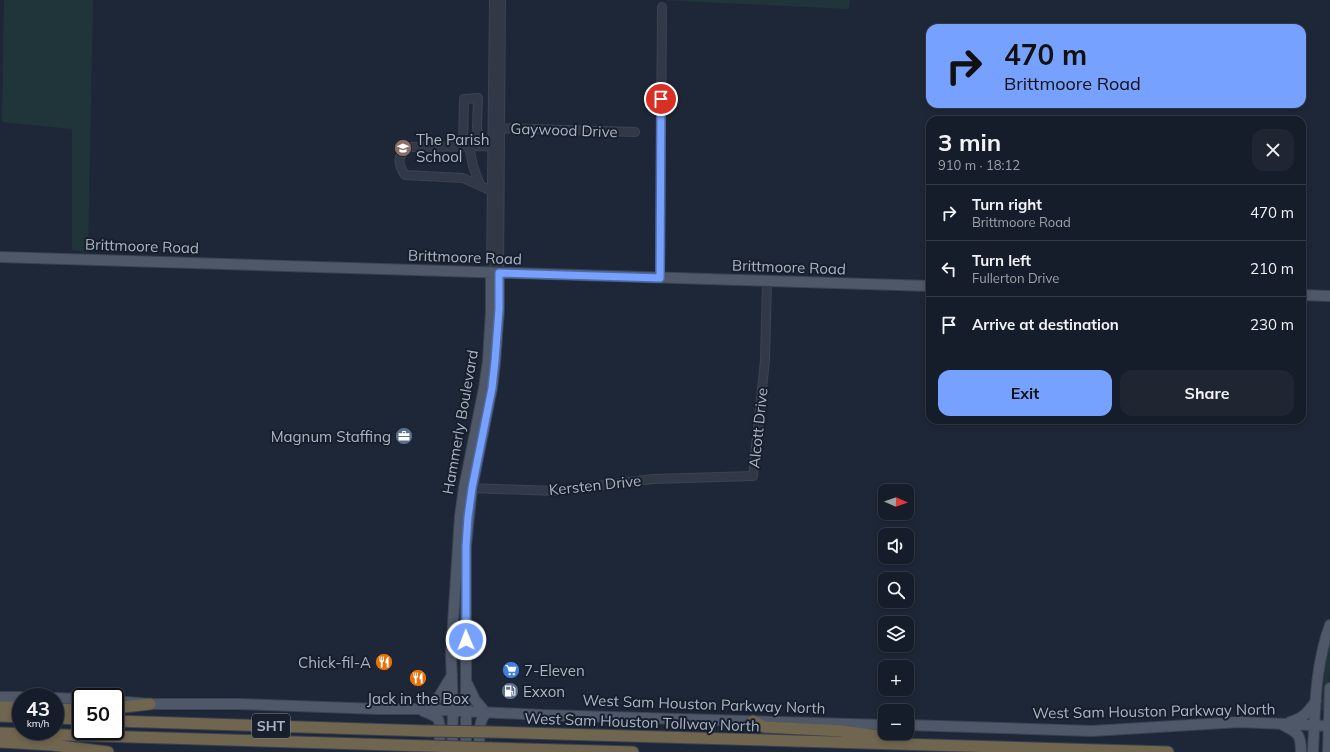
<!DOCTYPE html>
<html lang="en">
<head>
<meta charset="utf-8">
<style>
  :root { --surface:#161d2a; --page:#1f2632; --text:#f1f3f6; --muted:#9ea2a8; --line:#353b47; --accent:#77a1ff }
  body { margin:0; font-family:Mulish,sans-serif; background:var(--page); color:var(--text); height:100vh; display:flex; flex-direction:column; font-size:15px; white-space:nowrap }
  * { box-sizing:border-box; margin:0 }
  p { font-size:13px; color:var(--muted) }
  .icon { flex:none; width:22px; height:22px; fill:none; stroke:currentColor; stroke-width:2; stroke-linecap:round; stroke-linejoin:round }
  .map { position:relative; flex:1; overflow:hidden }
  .side { position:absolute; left:926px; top:116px; width:380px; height:308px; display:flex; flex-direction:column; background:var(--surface); border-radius:12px; box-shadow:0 2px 6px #0003,0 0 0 1px var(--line) }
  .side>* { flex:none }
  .top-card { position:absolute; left:926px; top:24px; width:380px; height:84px; border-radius:12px; box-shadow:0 2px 6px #0003,0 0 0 1px var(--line); background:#77a1ff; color:#111; overflow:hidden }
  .needle { width:26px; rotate:92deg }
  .buttons { position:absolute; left:878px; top:484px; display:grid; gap:8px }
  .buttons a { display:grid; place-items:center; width:36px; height:36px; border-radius:8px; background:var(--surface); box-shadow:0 2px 6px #0003,0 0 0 1px var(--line); font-size:20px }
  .speed { position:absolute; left:12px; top:688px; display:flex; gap:8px; font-size:20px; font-weight:700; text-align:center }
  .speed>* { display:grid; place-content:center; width:52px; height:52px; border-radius:50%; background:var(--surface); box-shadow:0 2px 6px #0003,0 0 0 1px var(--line); line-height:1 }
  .speed small { font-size:10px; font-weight:400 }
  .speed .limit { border:2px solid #111; border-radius:6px; background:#fff; color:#111 }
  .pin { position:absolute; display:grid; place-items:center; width:34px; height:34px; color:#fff; margin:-17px; border:2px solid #fff; border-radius:50%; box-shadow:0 1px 4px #0007 }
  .me { position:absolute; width:44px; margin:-22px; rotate:359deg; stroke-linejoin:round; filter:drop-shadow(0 0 3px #0008) }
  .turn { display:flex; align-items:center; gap:14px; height:84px; padding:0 12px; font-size:18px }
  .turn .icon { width:52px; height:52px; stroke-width:2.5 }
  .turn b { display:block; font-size:28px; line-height:34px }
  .round { display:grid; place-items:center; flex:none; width:42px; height:42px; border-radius:12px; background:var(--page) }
  .head { display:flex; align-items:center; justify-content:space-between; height:68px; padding:0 12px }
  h1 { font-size:24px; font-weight:700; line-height:30px }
  .primary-button { display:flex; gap:8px; margin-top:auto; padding:8px 12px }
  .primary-button a { flex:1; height:46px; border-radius:12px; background:var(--accent); color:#111; font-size:16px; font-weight:700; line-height:46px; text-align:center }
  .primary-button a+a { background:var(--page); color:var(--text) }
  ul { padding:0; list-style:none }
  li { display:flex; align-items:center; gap:12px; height:56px; padding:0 12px; border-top:1px solid var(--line) }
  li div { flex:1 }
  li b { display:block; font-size:15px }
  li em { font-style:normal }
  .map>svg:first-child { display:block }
  .green { fill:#20353a }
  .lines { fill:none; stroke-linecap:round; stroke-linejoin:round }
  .minor-casing { stroke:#3b4352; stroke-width:10 }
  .major-casing { stroke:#3b4352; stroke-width:12 }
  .highway-casing { stroke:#394150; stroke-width:13 }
  .minor { stroke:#313949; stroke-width:8 }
  .major { stroke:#4f5869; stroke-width:10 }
  .highway { stroke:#70654e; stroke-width:11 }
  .highway-bridge-casing { stroke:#394150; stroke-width:13; stroke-linecap:butt }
  .highway-bridge { stroke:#70654e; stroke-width:11 }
  .route-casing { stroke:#4d69a6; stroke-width:10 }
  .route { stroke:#77a1ff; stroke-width:7 }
  .labels { text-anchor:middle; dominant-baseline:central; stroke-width:4; stroke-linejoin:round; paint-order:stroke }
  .shield { fill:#171f2d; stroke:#7f8798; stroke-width:1 }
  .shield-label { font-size:14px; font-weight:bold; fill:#abb4c6 }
  .street-label { font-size:15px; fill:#abb4c6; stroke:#171f2d }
  .poi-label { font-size:15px; fill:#abb4c6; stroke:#171f2d; text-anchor:start }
</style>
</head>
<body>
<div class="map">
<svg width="1330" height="752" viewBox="0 0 1330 752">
  <rect width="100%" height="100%" fill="#1e2738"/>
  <path class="green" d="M4,0H93L88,252L72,250V129L2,122Z
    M663,0H850L849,9Z
    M1330,636V667L1327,710L1321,711L1326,662Z"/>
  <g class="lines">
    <defs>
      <path id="minor" d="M496,128L635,132
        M463,146L464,99L478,98L477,127L479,146
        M469,146L473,166L480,185
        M492,191L463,178L405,175C397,163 398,158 406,147L493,146
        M491,272L494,0
        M499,273L501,0
        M660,278L662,7
        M468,488L556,491L653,479L753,476L765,360L767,281"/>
      <path id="major" d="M0,257L930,286
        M1302,295L1330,296
        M468,685L475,700L486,713
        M0,697H21
        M55,698L81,699
        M115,701L150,704H239L379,709H420L543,715L885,725
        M420,709L436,700L440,695L452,675
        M423,711C428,713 435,715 438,719C441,724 440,747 438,752
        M1290,722C1305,717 1307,713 1316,701
        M907,725L1092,731L1240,722L1330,726
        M1283,725C1298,733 1301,734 1301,752
        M452,752L453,710L451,654L460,516L464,488L484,388L488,361L491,311V272
        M466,752V546L472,488L492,388L495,363L499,309V273
        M479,752C480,738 477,723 486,713
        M1313,752C1315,710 1315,665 1330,625
        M1328,752L1330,688"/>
      <path id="highway" d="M0,707H21
        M115,708L150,704
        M55,709L81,710
        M0,716L21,717
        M55,718L81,719
        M115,721L428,731
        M753,721L764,727L841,731L893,738
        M490,732L1168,752
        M0,733L428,746
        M0,742L52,745L108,752
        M491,748L633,752"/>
    </defs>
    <use href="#minor" class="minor-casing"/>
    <use href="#major" class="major-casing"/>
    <use href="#highway" class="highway-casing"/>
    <use href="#minor" class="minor"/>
    <use href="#major" class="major"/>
    <use href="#highway" class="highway"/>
    <defs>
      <path id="highway-bridge" d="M428,731L490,732
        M428,746L491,748"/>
    </defs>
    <use href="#highway-bridge" class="highway-bridge-casing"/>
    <use href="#highway-bridge" class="highway-bridge"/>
  </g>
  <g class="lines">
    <defs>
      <path id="route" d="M466,640V546L468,517L472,488L492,388L495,361L499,309V273L660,278L661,99"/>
    </defs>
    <use href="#route" class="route-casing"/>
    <use href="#route" class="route"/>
  </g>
  <defs>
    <symbol id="school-disc" viewBox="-11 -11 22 22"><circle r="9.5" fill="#8d6e63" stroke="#171f2d"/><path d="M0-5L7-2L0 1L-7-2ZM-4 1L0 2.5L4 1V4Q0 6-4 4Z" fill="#fff"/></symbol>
    <symbol id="office-disc" viewBox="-11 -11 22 22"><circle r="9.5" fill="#5c6f8a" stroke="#171f2d"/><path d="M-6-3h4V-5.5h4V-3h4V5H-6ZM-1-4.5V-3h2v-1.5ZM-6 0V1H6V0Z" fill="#fff"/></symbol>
    <symbol id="restaurant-disc" viewBox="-11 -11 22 22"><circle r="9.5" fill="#e8710a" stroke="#171f2d"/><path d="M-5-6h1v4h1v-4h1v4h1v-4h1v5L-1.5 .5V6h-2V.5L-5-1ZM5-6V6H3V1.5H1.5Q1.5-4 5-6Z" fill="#fff"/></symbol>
    <symbol id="supermarket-disc" viewBox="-11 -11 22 22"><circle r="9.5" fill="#3f7fe0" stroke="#171f2d"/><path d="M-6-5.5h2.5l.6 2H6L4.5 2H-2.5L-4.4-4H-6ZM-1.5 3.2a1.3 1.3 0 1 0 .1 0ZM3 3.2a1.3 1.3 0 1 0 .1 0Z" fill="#fff"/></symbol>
    <symbol id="fuel-disc" viewBox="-11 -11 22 22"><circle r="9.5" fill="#5c6f8a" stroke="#171f2d"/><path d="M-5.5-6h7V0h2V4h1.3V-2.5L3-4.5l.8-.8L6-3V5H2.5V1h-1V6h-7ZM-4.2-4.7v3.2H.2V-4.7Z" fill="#fff"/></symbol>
  </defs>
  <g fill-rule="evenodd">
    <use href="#school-disc" x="393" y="138" width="20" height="20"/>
    <use href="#office-disc" x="394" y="426" width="20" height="20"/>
    <use href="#restaurant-disc" x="374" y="652" width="20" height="20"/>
    <use href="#supermarket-disc" x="501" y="660" width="20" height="20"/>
    <use href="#restaurant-disc" x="408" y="668" width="20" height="20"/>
    <use href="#fuel-disc" x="500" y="681" width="20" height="20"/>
  </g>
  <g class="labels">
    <rect class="shield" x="252" y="714" width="38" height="24" rx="3"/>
    <g class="shield-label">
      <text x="271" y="726">SHT</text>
    </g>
    <g class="street-label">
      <text transform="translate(564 130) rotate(2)">Gaywood Drive</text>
      <text transform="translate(142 246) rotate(2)">Brittmoore Road</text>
      <text transform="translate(465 257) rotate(2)">Brittmoore Road</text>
      <text transform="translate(789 267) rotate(2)">Brittmoore Road</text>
      <text transform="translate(460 422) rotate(-80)">Hammerly Boulevard</text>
      <text transform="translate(758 428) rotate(-84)">Alcott Drive</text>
      <text transform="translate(595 485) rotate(-6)">Kersten Drive</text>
      <text transform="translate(704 704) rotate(2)">West Sam Houston Parkway North</text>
      <text transform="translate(1154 711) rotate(-1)">West Sam Houston Parkway North</text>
      <text transform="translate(642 722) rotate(2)">West Sam Houston Tollway North</text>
    </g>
    <g class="poi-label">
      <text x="416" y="139">The Parish<tspan x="416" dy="17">School</tspan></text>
      <text x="391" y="436" text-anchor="end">Magnum Staffing</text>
      <text x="371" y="662" text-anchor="end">Chick-fil-A</text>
      <text x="524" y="670">7-Eleven</text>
      <text x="523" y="691">Exxon</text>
      <text x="418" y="698" text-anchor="middle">Jack in the Box</text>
    </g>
  </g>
</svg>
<div class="buttons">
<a><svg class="needle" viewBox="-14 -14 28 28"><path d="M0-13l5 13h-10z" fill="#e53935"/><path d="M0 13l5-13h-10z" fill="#9ea2a8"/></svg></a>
<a><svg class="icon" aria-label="sound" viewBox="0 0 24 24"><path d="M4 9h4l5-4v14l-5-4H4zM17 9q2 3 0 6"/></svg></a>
<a><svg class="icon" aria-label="search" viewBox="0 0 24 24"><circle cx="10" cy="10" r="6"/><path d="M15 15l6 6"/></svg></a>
<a><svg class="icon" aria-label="layers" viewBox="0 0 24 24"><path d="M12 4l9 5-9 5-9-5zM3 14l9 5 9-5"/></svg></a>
<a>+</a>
<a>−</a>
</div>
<div class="speed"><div>43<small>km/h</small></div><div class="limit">50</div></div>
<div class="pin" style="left:661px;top:99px;background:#d93025"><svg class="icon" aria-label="arrive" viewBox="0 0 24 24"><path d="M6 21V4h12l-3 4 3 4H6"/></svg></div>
<svg class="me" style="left:466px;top:640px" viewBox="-20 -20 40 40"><circle r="17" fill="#77a1ff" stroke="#fff" stroke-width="3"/><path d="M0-11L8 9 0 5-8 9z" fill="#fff"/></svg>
<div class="top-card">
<div class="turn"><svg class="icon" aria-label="right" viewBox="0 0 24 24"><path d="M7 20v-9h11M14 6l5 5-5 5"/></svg><div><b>470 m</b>Brittmoore Road</div></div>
</div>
<section class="side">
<div class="head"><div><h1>3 min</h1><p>910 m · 18:12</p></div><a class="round"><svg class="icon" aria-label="close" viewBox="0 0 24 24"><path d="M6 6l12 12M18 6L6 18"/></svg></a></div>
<ul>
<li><svg class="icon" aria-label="right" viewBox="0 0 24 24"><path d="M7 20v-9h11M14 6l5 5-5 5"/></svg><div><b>Turn right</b><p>Brittmoore Road</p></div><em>470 m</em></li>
<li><svg class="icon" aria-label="left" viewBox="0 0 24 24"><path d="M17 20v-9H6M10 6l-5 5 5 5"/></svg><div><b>Turn left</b><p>Fullerton Drive</p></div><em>210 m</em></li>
<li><svg class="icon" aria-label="arrive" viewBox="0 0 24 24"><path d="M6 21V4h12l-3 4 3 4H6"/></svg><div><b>Arrive at destination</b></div><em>230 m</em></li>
</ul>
<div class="primary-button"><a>Exit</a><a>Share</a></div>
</section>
</div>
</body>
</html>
